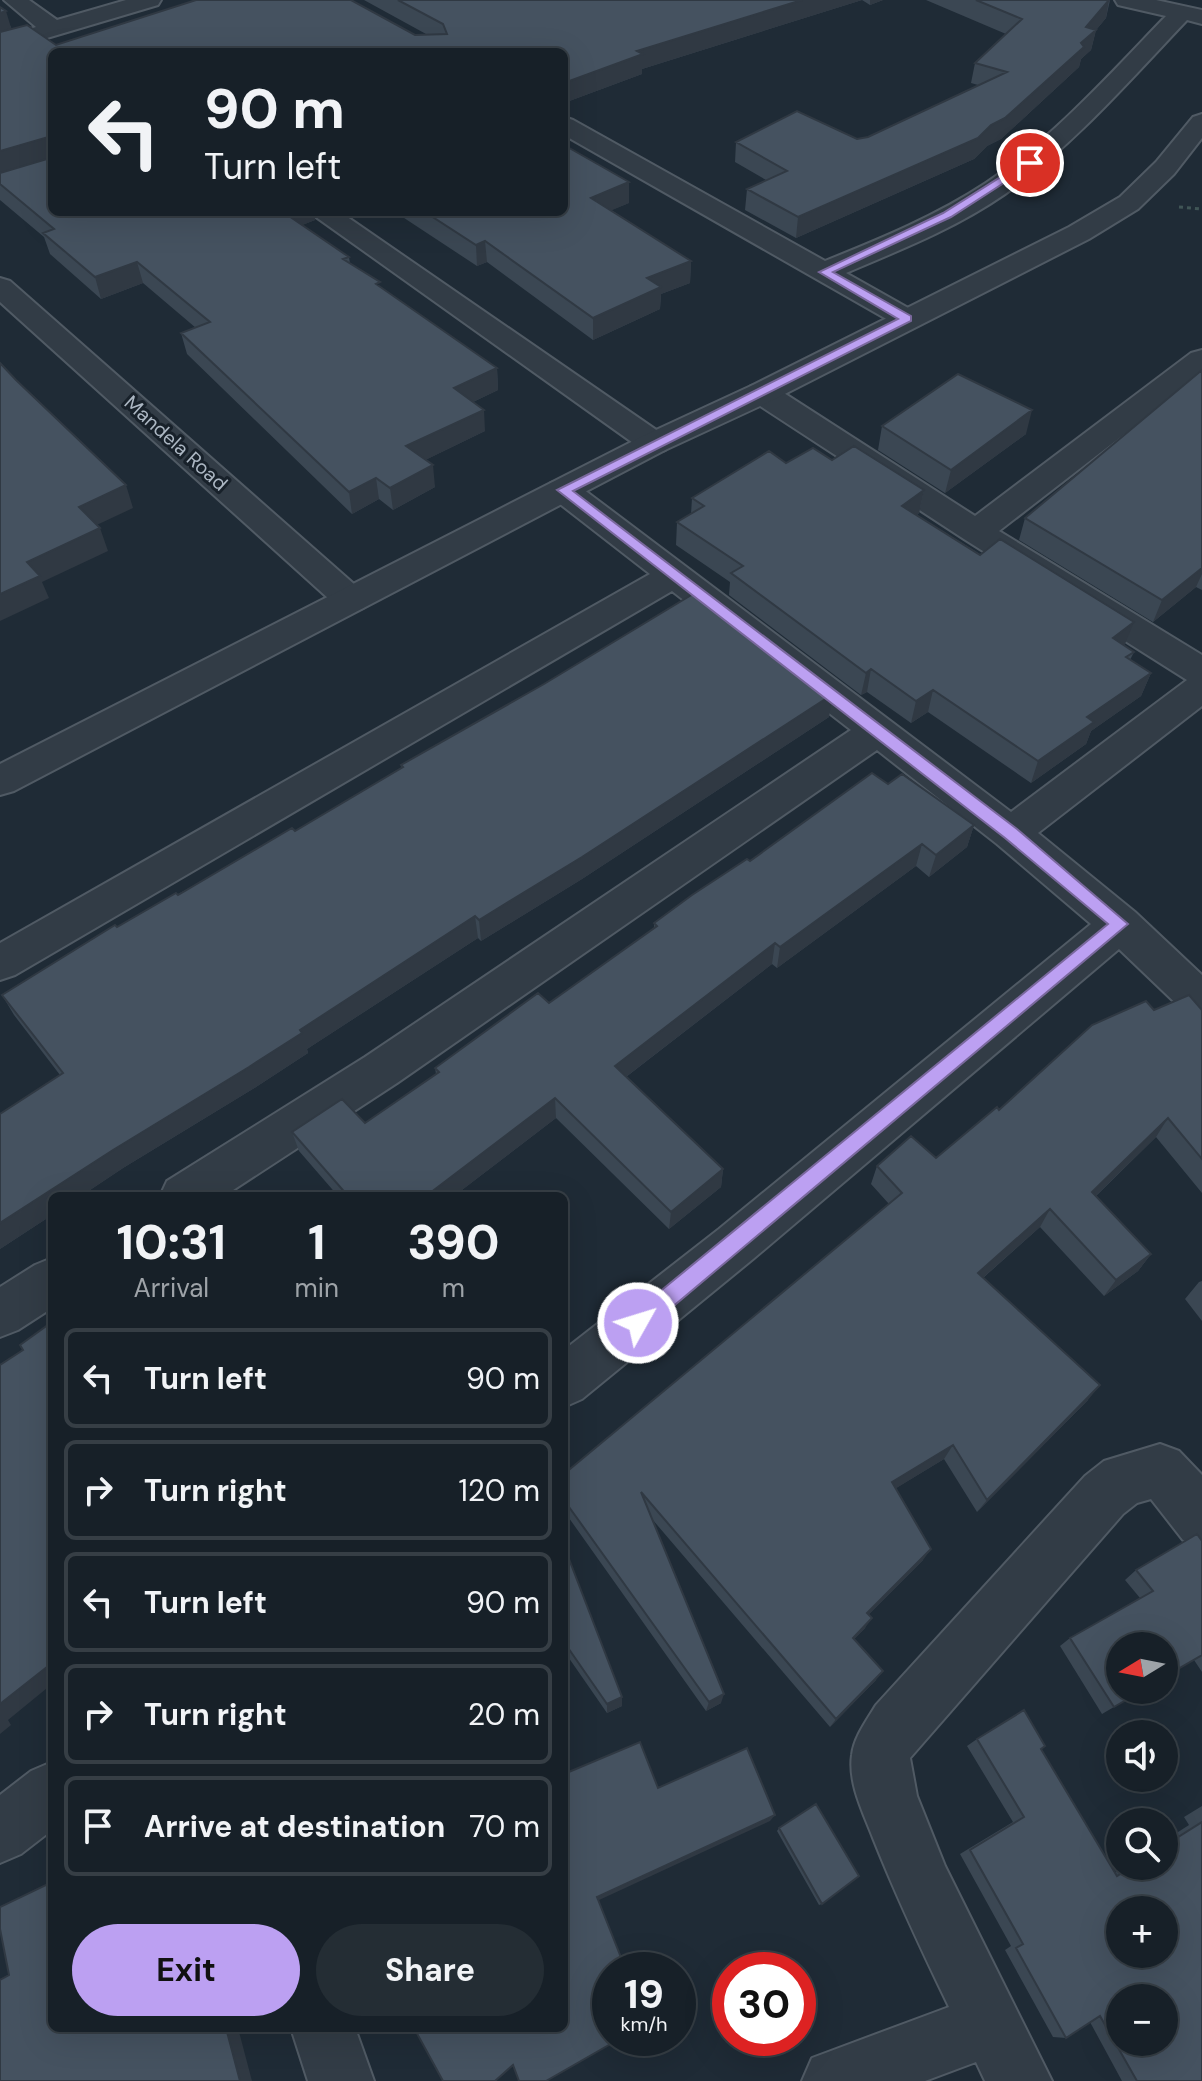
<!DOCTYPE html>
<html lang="en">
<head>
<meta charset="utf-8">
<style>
  :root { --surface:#172028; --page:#242d34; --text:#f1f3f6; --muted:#9ea3a8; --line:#363e45; --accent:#bca0f2 }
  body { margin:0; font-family:"DM Sans",sans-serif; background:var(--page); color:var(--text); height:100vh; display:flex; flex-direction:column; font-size:30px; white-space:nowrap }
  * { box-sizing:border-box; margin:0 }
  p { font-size:26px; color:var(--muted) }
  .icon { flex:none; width:44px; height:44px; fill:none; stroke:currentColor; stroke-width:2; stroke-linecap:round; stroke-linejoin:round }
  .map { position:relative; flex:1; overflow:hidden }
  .drawer { position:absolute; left:48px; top:1192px; width:520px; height:840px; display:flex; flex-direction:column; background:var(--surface); border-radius:12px; box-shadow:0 8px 32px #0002,0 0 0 2px var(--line) }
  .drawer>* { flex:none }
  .top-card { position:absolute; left:48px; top:48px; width:520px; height:168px; border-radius:12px; box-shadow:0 8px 32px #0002,0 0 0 2px var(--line); background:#172028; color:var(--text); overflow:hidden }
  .needle { width:52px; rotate:260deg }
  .controls { position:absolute; left:1106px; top:1632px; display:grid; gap:16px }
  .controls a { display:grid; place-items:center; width:72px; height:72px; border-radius:50%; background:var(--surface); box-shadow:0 8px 32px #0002,0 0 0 2px var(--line); font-size:40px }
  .speed { position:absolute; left:592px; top:1952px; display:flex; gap:16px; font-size:40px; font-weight:700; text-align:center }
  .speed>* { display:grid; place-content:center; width:104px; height:104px; border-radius:50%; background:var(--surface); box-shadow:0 8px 32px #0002,0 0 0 2px var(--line); line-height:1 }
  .speed small { font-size:20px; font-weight:400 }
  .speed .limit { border:12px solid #d22; background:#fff; color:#111 }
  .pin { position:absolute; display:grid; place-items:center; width:68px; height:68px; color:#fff; margin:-34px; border:4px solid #fff; border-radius:50%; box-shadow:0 2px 8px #0007 }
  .me { position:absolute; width:88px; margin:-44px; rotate:51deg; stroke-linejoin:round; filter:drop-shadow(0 0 6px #0008) }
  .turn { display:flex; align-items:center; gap:28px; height:168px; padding:0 24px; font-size:36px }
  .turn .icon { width:104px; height:104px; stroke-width:2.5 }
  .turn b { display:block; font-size:56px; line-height:68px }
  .eta { display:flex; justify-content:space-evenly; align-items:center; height:136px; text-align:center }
  .eta b { font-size:48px; font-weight:700; line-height:56px }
  .cta { display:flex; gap:16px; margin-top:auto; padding:16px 24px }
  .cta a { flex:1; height:92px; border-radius:48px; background:var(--accent); color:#111; font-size:32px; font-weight:700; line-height:92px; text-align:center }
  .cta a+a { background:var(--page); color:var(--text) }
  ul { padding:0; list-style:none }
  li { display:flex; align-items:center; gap:24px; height:100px; margin:0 16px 12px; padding:0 8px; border:4px solid var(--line); border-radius:12px }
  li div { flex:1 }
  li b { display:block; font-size:30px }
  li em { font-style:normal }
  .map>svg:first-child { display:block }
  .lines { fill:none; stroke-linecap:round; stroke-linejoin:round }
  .minor-casing { stroke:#505a64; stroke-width:4 }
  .tertiary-casing { stroke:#505a64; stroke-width:4 }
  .path { stroke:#405556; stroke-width:3; stroke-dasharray:4 4; stroke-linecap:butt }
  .minor { fill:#323c46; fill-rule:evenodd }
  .tertiary { fill:#323c46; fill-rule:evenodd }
  .wall { fill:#3b4753 }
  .shaded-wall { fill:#303943 }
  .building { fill:#455260; stroke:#303943; stroke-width:2; fill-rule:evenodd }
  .route { fill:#bca0f2; stroke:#7a689d; stroke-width:2 }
  .labels { text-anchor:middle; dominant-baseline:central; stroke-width:6; stroke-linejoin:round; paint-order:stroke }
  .far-street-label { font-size:20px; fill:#acb7c3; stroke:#18212a }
</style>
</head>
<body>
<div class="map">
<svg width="1202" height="2081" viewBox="0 0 1202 2081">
  <rect width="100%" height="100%" fill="#1f2b36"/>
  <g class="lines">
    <defs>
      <path id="minor" d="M4,0H29L57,20L126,0H161L158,5L0,52V38L36,27Z
        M1115,0H1156L1202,10V24L1187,20C1129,81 1074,145 1005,194C956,228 900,250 846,273L917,313L922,319L917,325L907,328L897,325L564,135V117L573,120L825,261C880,239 936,216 986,183C1054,137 1109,75 1166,16L1118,5Z
        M309,212H340L665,436L670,443L665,450L654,453L643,450Z
        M0,278L10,281L363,592L368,600L363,608L351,611L339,608L0,302Z
        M1202,350V374L999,531L1202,655V706L1038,833L1135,912L1202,975V1020L1187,1014L1119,949L753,1259L582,1399L564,1407V1350L719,1229L1091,924L997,844L877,750L397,1083L224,1196H160L167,1181L365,1057L851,730L672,591L15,975L0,980V943L650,574L551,497L547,490L551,483L563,480L575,483L1011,812L1187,680L964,539L751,400L747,393L751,386L762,384L773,386L975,516L1191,353Z
        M52,1258V1308L18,1330L0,1337V1287L35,1265Z
        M1160,1444L1179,1451L1202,1475V1548L1183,1540L1151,1499L1137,1503L1123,1514L910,1758L917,1796L945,1866L1052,2081H985L976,2062L925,2081H802L812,2058L949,2007C922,1951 896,1896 873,1838C863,1812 848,1783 852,1755C854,1737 867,1720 876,1705L1085,1476L1104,1461Z
        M52,1762V1830L21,1854L0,1863V1795L31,1771Z
        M291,2028H355L374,2081H308Z"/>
      <path id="tertiary" d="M1202,114V138L1174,174L1138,209L1089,239L773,400L665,450L14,791L0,795V764L643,436L751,386L1069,227L1120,197L1156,162L1193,117Z"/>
    </defs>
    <use href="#minor" class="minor-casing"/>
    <use href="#tertiary" class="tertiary-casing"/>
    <path class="path" d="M1179,207L1202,209"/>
    <use href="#minor" class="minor"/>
    <use href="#tertiary" class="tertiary"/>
  </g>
  <path class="wall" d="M364,0H883L870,5L862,0L642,69V74L564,103V52H52V212H314L315,220L302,225L349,257L350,264L380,287L497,368L498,390L473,402L485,431L425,460L435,487L393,510L379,499L352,514L187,354L181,333L196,328L143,283L101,299L50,254L44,237L0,200V7L12,29L56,45L426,34Z
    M926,0H1110L1106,18L1096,30L1091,50L1081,59L1079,67L1001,139L987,146L974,159L796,238L745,210L747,189L766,180L735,162L736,142L857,139L868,137L978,85L971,83L975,63L1006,34Z
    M629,203L611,210L691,261L690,283L661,294L660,309L593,340L487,262L477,266L395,212H564Z
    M1202,370V590L1196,587L1153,622L1019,540L1025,518Z
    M882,426L1026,434L945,493L878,450Z
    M832,460L924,490L919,513L917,515L1125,644L1124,645L1134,652L1130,660L1151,673L1141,696L1091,731L1086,744L1031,783L928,712L911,723L867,692L861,695L729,595L730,582L676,545L677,522L691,514L692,498L786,463Z
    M829,717L582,879L481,941L478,938L307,1049L308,1053L256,1087L123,1168L81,1196H52V1215L0,1249V1114L60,1075L14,1015L2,995L117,927L295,831L401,768V765Z
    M888,784L974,825L967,847L929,877L916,866L777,968L772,964L626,1077L723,1169L721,1187L669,1229L556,1118L454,1196H338L299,1151L292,1132L365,1123L436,1074L435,1068L549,1003L654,928V923L750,861Z
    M1154,1010H1202V1193L1156,1137L1096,1196L1151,1254L1138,1271L1104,1296L1040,1227L983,1278L1088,1400L977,1512L944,1459L896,1488L923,1560L869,1614L865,1628L854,1639L876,1680L830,1727L652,1519L721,1703L706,1711L564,1511V1474L889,1204L871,1184L877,1166L936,1158L999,1110Z
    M1202,1281V1321L1185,1299L1199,1282Z
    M1202,1541V1672L1194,1660L1102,1714L1060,1646L1070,1638L1140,1598L1125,1580L1136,1570Z
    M564,1546L622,1706L607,1713L564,1651Z
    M977,1739L1041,1749L1115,1872L1125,1866H1164V1841L1189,1825L1184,1817L1202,1806V2081H1122L1090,2022L1066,2038L1053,2037L1005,1950L1011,1946L960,1854L1013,1822L967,1746Z
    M779,1828L822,1904L819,1905L777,1831Z"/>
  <path class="shaded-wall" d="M802,0H862L642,69V74L564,103V83L637,51Z
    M870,0H883L870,5Z
    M1109,0L1106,18L1096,30L1091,50L1081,59L1079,67L1001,139L987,146L974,159L796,238L798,217L1086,27Z
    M6,11L12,31L0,35V13Z
    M48,137L52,158L0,174V151Z
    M629,182V203L591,219V198Z
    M282,212H314L315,220L285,232Z
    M485,241L487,262L477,266L476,245Z
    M691,261L690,283L661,294L660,309L593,340V318L647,278Z
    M137,262L143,283L101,299L95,277Z
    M497,368L498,390L456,410L454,388Z
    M484,410L485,431L409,468L406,446Z
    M1032,410L1026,434L945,493L951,470Z
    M433,465L435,487L393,510L390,488Z
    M376,478L379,499L352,514L349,492Z
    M126,485L133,508L86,530L79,507Z
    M924,490L919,513L898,529L902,506Z
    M100,528L108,551L42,582L49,598L0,621V594L27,562Z
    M1202,568V574L1196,587L1153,622L1162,600Z
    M1134,622L1125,644L1104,661L1113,638Z
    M871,669L867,692L861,695L866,673Z
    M1151,673L1141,696L1091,731L1086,744L1031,783L1038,761L1087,717Z
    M933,690L928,712L911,723L916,701Z
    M833,694L829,717L582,879L481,941L479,920Z
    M974,825L967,847L929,877L936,855Z
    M922,844L916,866L777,968L780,947Z
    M475,916L478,938L307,1049L308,1053L256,1087L123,1168L81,1196H52V1215L0,1249V1223Z
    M775,943L772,964L614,1086L615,1066Z
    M555,1098L556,1118L454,1196H426Z
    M1168,1118L1156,1137L1081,1210L1092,1192Z
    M723,1169L721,1187L669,1229L671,1212Z
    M1050,1209L1040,1227L969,1290L978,1273Z
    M1151,1254L1138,1271L1104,1296L1116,1280Z
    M1100,1385L1088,1400L977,1512L987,1500Z
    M953,1445L944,1459L885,1495L892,1482Z
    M931,1549L923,1560L860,1623L867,1613Z
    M872,1618L865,1628L846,1647L853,1638Z
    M52,1663V1684L8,1720L11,1725L0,1734V1704Z
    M883,1671L876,1680L830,1727L836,1719Z
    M724,1694L721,1703L706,1711L709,1702Z
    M622,1697V1706L607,1713V1704Z
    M775,1815L770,1821L597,1901V1897Z
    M226,2028H238L252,2081H240Z"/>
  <path class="building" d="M196,0H351L415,35L447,34L443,24L398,0H802L637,51L643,54L564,83V52H52V212H283L349,257L343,259L380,282L376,284L497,368L454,388L484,410L406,446L433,465L390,488L376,478L349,492L181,333L210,322L137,262L95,277L43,233L54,229L0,184V173L47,159L48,137L0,151V32L27,25L56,45Z
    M976,0H1109L1086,27L1096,30L1081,43L1084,47L1005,118L991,125L978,138L798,217L747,189L787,171L736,142L797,111L857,139L868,137L1007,72L975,63L1022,19Z
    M0,7L6,11L0,13Z
    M564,145L629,182L591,198L691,261L647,278L661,287L593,318L485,241L476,245L425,212H564Z
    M0,363L16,380L126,485L79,507L100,528L27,562L40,576L0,594Z
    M1202,370V568L1162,600L1025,518Z
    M958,374L1032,410L951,470L882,426Z
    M854,446L924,490L902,506L980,555L1000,539L1134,622L1113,638L1134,652L1126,657L1151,673L1087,717L1094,722L1038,761L933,690L916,701L871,669L866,673L731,573L743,566L677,522L704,506L692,498L769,451L786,463L813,448L832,460Z
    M698,591L833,694L582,857L479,920L475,916L300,1030L302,1033L249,1067L113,1150L0,1223V1114L63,1073L2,995L115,925L117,927L176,893L178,895L292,828L295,831L403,767L401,765L544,684Z
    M872,773L888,784L902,774L974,825L936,855L922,844L780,947L775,943L615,1066L723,1169L671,1212L555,1098L426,1196H348L292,1132L342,1099L365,1123L439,1072L435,1068L538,993L549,1003L657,926L654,923L692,895L747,859L750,861Z
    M1189,995L1202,1010V1159L1168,1118L1092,1192L1151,1254L1116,1280L1050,1209L978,1273L1100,1385L987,1500L953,1445L892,1482L931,1549L867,1613L872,1618L853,1638L883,1671L836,1719L641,1492L724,1694L709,1702L564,1500V1474L902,1193L877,1166L911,1136L936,1158L997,1107L999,1110L1092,1025L1146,1001L1154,1010Z
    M52,1322V1663L0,1704V1365L23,1350L20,1345Z
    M1197,1534L1202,1541V1655L1164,1677V1646H1120V1690H1143L1114,1707L1070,1638L1153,1591L1136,1570Z
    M564,1546L622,1697L607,1704L564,1642Z
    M1024,1710L1045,1746L1041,1749L1117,1876L1133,1866H1164V1846L1202,1822V2081H1137L1100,2016L1066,2038L1016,1948L1023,1944L970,1850L1024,1817L977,1739ZM1120,1910H1164V1954H1120ZM1120,1998H1164V2042H1120Z
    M640,1742L658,1788L747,1748L775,1815L597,1897L626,1970H610V2038H621L546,2081H519L513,2065L495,2081H443L414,2028H564V1774Z
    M816,1804L859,1876L822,1904L779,1828Z
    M52,1882V2028H226L240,2081H0V1980L9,1975L0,1929V1907Z"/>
  <path class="route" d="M1026,161L1035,163L951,217L833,272L911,316V321L573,491L1017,829L1128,924L645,1330L638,1332L630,1330L627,1323L630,1316L1108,924L1005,838L557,490L898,319L819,272L943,213Z"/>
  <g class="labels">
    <g class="far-street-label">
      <text transform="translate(176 443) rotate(42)">Mandela Road</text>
    </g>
  </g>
</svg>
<div class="controls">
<a><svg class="needle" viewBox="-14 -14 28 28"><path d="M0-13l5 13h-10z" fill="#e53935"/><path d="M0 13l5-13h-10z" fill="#9ea3a8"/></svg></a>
<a><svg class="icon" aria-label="sound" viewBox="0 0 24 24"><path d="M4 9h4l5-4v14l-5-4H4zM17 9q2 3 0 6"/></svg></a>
<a><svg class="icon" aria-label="search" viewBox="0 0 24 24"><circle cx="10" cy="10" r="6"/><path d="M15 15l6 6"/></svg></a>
<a>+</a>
<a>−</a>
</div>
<div class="speed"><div>19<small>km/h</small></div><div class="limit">30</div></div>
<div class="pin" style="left:1030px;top:163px;background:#d93025"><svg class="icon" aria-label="arrive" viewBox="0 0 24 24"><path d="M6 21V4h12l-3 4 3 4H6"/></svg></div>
<svg class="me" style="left:638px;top:1323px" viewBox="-20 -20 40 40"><circle r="17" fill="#bca0f2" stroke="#fff" stroke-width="3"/><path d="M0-11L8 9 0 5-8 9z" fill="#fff"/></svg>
<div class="top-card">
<div class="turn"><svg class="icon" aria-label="left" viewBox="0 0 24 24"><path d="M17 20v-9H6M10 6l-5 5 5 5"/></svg><div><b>90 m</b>Turn left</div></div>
</div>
<section class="drawer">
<div class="eta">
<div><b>10:31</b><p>Arrival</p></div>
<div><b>1</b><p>min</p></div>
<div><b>390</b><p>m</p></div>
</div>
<ul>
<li><svg class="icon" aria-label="left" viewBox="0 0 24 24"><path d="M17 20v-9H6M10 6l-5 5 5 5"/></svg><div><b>Turn left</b></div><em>90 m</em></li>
<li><svg class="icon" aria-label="right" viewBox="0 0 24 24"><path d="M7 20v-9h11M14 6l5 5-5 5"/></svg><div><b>Turn right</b></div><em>120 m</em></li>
<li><svg class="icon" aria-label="left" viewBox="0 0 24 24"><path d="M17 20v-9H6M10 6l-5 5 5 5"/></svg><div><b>Turn left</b></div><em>90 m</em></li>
<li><svg class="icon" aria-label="right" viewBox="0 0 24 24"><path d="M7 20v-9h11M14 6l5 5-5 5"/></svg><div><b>Turn right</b></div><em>20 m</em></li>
<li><svg class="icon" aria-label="arrive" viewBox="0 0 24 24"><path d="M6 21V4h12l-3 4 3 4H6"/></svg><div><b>Arrive at destination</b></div><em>70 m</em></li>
</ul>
<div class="cta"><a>Exit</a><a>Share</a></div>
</section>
</div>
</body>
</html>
